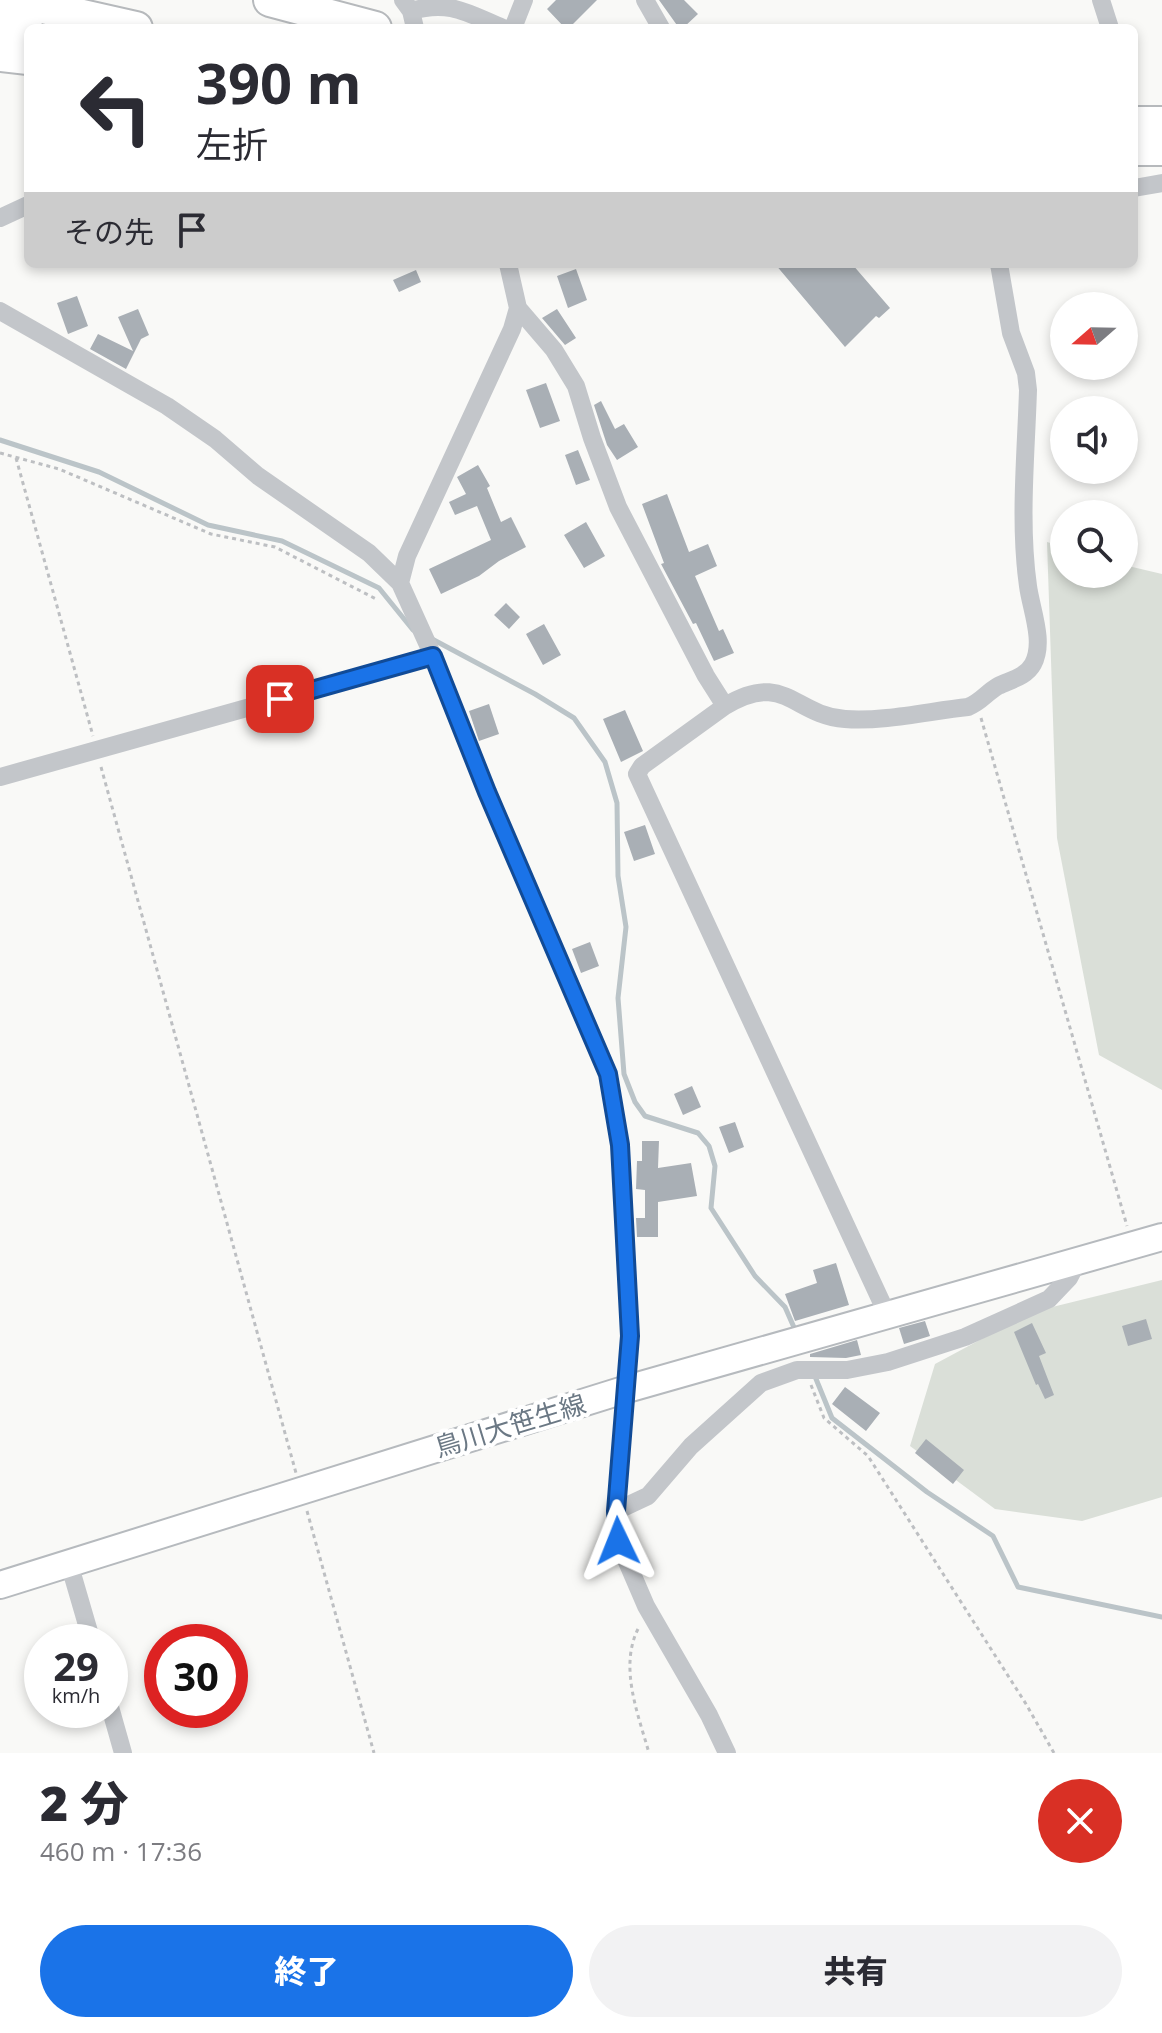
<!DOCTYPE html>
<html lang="ja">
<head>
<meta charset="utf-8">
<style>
  :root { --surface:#fff; --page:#f2f2f3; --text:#2b2b33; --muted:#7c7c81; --accent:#1a73e8 }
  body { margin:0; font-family:"Open Sans","Noto Sans JP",sans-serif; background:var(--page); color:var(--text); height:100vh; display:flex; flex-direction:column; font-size:30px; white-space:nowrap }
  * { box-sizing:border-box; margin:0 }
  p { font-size:26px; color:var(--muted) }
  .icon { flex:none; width:44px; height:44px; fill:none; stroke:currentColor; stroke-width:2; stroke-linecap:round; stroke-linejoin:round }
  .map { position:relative; height:1753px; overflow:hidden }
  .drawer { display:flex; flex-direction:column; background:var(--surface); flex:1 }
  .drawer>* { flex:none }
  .top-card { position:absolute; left:24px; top:24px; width:1114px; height:244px; border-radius:12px; box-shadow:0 4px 12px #0003; background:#fff; color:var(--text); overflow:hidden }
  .needle { width:52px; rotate:250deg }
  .buttons { position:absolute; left:1050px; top:292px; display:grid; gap:16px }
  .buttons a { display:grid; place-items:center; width:88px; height:88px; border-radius:50%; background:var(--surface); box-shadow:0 4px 12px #0003; font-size:40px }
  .speed { position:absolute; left:24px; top:1624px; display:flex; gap:16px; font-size:40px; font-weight:700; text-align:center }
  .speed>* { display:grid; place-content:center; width:104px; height:104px; border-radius:50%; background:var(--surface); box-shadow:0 4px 12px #0003; line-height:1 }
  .speed small { font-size:20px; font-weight:400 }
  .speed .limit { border:12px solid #d22; background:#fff; color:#111 }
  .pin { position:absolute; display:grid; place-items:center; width:68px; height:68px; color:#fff; margin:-34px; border-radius:16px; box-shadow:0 4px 12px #0006 }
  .me { position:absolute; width:88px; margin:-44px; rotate:358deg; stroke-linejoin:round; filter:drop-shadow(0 0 6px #0008) }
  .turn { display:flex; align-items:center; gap:28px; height:168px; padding:0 40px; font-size:36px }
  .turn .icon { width:104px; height:104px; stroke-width:2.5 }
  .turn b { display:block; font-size:56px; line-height:68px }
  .then { display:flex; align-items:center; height:76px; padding:0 40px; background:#0003; gap:16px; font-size:30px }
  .round { display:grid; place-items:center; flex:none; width:84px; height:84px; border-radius:42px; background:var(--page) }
  .head { display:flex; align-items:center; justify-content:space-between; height:136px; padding:0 40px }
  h1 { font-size:48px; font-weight:800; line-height:60px }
  .action { display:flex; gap:16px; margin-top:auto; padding:16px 40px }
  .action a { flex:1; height:92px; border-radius:48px; background:var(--accent); color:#fff; font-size:32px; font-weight:800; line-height:92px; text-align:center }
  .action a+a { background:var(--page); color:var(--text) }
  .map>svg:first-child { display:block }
  .green { fill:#dadfd8 }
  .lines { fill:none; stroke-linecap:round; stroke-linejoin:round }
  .stream { stroke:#bbc4c8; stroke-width:5 }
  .building { fill:#a9afb5 }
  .secondary-casing { stroke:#b6babe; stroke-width:30 }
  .highway-casing { stroke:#b6b9bc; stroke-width:36 }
  .path { stroke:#bdbfc2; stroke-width:3; stroke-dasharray:4 4; stroke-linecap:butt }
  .street { stroke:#c3c6ca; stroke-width:18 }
  .secondary { stroke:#fff; stroke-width:26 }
  .highway { stroke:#fff; stroke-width:32 }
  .route-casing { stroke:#114b97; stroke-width:20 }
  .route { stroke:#1a73e8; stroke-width:14 }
  .labels { text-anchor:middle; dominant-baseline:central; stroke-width:8; stroke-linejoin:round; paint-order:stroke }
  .street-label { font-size:26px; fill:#6b7884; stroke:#fff }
</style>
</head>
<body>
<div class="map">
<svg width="1162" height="1753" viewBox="0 0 1162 1753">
  <rect width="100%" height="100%" fill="#f9f9f7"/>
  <path class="green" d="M1047,542L1064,547V574H1124V565L1162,574V1090L1099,1055L1057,838Z
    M1162,1280V1497L1082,1521L995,1509L910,1446L935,1364L1032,1312Z"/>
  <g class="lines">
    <path class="stream" d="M0,440L99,472L208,525L282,541L379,588L413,630
      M432,639L535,694L574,718L605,762L617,803L618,876L626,927L618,998L624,1074L635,1102L645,1116L698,1133L709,1146L715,1166L711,1208L755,1276L785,1307L796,1332
      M814,1374L832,1418L927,1492L993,1536L1018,1587L1162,1617"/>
  </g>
  <path class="building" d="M556,0H597L569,28H565L547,9Z
    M659,0H684L698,14L683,28H679Z
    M775,264H852L890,308L879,318L876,316L845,347Z
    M576,269L587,300L568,308L557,276Z
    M416,270L421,282L399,292L393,280Z
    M77,296L88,326L68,334L57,303Z
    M138,309L149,335L141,339L126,369L90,349L98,334L133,351L118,317Z
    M557,309L576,338L565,345L542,318Z
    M546,383L560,421L540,428L526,390Z
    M601,401L615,429L624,424L638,447L617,460L607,445L594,405Z
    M578,450L590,480L576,485L565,455Z
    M478,465L490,486L487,488L501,522L511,517L526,547L499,561L479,576L441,594L429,569L491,540L477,506L455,515L449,502L466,494L457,477Z
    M667,494L689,552L708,544L717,566L695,576L719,631L723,629L734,653L714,661L696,623L693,624L661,564L664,563L642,504Z
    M586,522L605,556L584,568L564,535Z
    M506,603L520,617L509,629L494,615Z
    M544,624L561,655L543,665L526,634Z
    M489,704L499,734L479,741L469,711Z
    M625,710L643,751L621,762L603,719Z
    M645,825L655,854L634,861L624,832Z
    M590,942L599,966L581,973L572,949Z
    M692,1086L701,1107L683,1115L674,1094Z
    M735,1122L744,1147L729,1153L719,1127Z
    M642,1141H659L658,1168L691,1163L697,1196L658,1202V1237H637L636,1218H645V1190L636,1189L637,1161H642Z
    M836,1263L849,1305L795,1321L785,1294L817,1283L813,1270Z
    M1146,1319L1152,1339L1128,1346L1122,1326Z
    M925,1321L930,1336L904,1344L899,1328Z
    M1032,1323L1046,1353L1039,1356L1054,1395L1045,1399L1038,1384L1036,1385L1014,1332Z
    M857,1340L861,1355L846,1358L810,1357V1354Z
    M845,1387L880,1413L866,1431L832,1404Z
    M926,1439L964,1470L953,1484L915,1453Z"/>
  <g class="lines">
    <defs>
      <path id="secondary" d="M0,1585L627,1389L1162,1237"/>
      <path id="highway" d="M11,0L136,28
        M270,0L375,28
        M0,26L28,32
        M0,55L28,58
        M1134,123H1162
        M1134,149H1162"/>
    </defs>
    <use href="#secondary" class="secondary-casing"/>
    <use href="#highway" class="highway-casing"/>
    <path class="path" d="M1134,81V82
      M0,453L59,469L211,534L275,547L378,600
      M16,458L93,736
      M981,718L1127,1226
      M101,767L296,1473
      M811,1385L824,1418L868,1456L1026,1704L1054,1753
      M307,1511L374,1753
      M638,1629C619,1667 638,1714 649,1753"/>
    <path class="street" d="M403,0L411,11L415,28
      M645,0L661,28
      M1101,0L1110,28
      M411,11C450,0 467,13 503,28
      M513,28L524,0
      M1134,188L1162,183
      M0,218L28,205
      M518,308L554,350L576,386L592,438L618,507L706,676L725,706
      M0,311L167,406L215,439L258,476L369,553L400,583L433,656L487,792L608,1074L620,1145L630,1336L616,1511L618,1541L646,1606L709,1715L727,1753
      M400,583L407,556L512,329L518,308L508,264
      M0,777L433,656
      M887,1314L637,774L642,766L725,706C785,670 793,715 845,719C883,722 930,711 968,707C981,702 986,693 998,686C1010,680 1026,677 1033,664C1045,642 1031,609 1028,586C1019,522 1026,455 1028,390L1026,373L1011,333L999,264
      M616,1511L648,1496L691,1446L761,1383L797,1370H847L888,1362L965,1337L1049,1299L1069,1278L1078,1261
      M69,1563L92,1642
      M110,1707L123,1753"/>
    <use href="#secondary" class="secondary"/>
    <use href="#highway" class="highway"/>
  </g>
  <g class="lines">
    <defs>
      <path id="route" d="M280,699L433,656L487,792L608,1074L620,1145L630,1336L616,1511L618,1541"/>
    </defs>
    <use href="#route" class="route-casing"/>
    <use href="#route" class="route"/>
  </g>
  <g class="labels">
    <g class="street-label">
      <text transform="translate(510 1425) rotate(-17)">鳥川大笹生線</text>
    </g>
  </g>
</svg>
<div class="buttons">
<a><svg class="needle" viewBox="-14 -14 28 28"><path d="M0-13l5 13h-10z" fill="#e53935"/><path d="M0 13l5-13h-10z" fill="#7c7c81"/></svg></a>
<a><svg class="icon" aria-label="sound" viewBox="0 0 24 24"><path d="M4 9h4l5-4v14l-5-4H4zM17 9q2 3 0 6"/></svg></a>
<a><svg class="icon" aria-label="search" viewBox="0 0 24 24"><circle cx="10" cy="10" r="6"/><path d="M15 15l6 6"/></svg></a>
</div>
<div class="speed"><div>29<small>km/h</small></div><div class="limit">30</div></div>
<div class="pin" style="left:280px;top:699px;background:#d93025"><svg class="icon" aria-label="arrive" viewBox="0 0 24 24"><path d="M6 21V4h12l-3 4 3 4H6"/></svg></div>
<svg class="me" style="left:618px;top:1541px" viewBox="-20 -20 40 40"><path d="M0-17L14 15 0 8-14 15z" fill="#1a73e8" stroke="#fff" stroke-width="4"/></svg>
<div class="top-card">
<div class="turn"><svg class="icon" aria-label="left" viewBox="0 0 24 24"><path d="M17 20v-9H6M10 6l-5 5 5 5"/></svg><div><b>390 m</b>左折</div></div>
<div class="then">その先<svg class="icon" aria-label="arrive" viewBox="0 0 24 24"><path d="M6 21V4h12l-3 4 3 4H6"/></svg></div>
</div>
</div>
<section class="drawer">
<div class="head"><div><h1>2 分</h1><p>460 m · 17:36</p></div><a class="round" style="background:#d93025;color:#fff"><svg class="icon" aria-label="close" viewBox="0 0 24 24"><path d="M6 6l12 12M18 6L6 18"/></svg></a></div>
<div class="action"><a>終了</a><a>共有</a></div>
</section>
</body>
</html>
